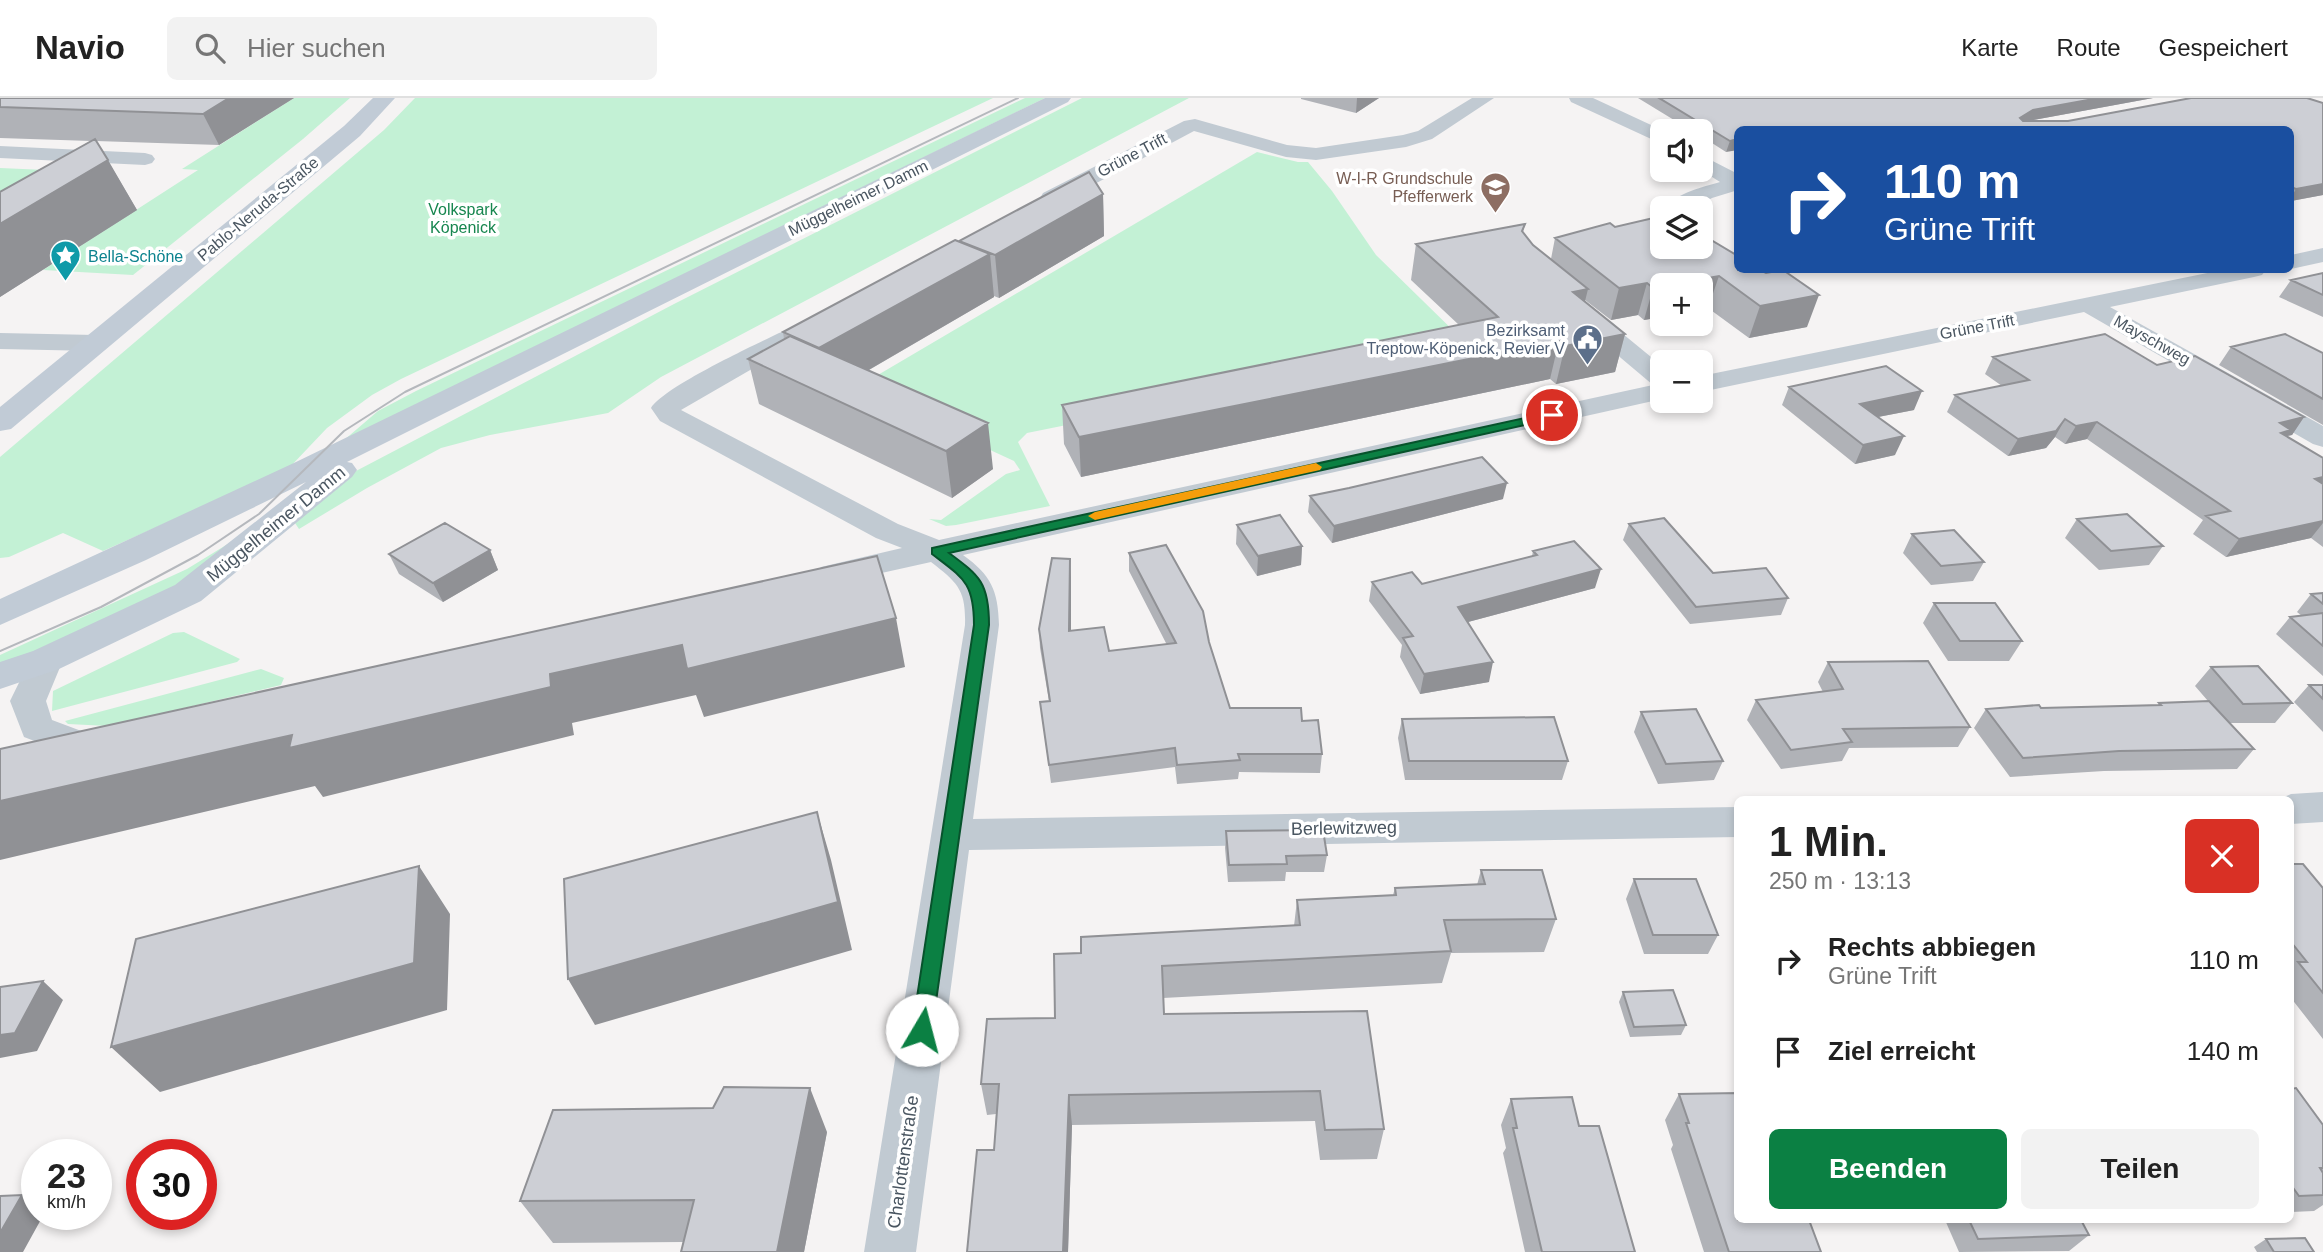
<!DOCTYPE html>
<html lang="de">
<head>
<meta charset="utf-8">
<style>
  :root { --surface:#fff; --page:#f2f2f2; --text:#222; --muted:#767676; --line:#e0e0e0; --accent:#0b8043 }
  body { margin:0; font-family:Arial,sans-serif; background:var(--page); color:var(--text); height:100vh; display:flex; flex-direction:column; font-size:26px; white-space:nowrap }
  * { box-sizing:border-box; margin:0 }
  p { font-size:23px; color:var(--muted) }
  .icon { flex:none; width:38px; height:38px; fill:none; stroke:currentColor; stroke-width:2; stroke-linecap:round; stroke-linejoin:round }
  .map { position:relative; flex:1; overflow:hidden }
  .details { position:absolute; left:1734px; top:698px; width:560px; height:427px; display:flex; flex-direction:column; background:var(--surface); border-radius:10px; box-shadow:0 4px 10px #0003 }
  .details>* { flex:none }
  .top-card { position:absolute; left:1734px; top:28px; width:560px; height:147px; border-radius:10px; box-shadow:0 4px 10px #0003; background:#1a4fa0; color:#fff; overflow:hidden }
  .buttons { position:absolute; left:1650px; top:21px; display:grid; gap:14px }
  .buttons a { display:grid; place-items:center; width:63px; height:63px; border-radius:10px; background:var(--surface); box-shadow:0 4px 10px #0003; font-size:35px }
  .speed { position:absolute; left:21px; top:1041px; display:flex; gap:14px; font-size:35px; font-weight:700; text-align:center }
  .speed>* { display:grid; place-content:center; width:91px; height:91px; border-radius:50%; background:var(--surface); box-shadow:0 4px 10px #0003; line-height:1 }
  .speed small { font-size:18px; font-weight:400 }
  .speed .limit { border:10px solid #d22; background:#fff; color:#111 }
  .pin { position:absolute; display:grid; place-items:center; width:60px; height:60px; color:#fff; margin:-30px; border:4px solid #fff; border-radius:50%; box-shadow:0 2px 7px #0007 }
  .me { position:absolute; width:77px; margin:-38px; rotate:8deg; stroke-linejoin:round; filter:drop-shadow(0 0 5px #0008) }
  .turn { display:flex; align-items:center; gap:24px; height:147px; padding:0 35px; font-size:32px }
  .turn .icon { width:91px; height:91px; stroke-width:2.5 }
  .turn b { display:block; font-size:49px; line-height:60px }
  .round { display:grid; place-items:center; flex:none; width:74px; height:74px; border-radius:10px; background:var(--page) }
  .summary { display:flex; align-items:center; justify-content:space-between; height:119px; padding:0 35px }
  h1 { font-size:42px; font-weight:800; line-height:52px }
  .button { display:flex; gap:14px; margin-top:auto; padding:14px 35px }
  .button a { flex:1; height:80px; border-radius:10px; background:var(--accent); color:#fff; font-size:28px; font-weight:800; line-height:80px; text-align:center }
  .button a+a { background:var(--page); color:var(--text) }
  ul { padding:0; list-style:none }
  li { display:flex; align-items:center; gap:21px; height:91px; padding:0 35px }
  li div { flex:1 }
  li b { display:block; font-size:26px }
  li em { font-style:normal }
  header { display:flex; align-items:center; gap:42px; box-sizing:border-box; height:98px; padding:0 35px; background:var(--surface); border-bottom:2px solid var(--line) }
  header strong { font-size:33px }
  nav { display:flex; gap:38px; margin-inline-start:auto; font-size:24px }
  .search { width:490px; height:63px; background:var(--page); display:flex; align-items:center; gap:18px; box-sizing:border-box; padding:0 24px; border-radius:10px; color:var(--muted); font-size:26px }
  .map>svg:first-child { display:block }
  .green { fill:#c3f1d5 }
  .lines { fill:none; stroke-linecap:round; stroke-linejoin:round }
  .street { fill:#c1cad2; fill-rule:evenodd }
  .secondary { fill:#c1cbd6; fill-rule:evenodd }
  .tram { stroke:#b5b8bd; stroke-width:2 }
  .wall { fill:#b0b2b7 }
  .shaded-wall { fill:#909195 }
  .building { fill:#cdcfd5; stroke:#909195; stroke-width:2 }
  .route { fill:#0b8043; stroke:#07532c; stroke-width:2 }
  .slow { fill:#f59e0b }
  .labels { text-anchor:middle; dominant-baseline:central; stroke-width:7; stroke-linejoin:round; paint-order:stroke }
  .far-street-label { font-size:16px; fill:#4a5661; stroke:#fff }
  .far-education-label { font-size:16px; fill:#785e54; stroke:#fff; text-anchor:end }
  .far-park-label { font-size:16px; fill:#17864f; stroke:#fff }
  .far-culture-label { font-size:16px; fill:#0d838f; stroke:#fff; text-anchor:start }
  .far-service-label { font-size:16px; fill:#4e5e75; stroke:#fff; text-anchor:end }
  .street-label { font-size:18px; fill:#4a5661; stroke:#fff }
</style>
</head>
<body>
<header>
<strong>Navio</strong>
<div class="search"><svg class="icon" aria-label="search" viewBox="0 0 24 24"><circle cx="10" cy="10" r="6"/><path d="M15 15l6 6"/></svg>Hier suchen</div>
<nav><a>Karte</a><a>Route</a><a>Gespeichert</a></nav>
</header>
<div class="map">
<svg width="2323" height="1154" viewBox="0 0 2323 1154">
  <rect width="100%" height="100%" fill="#f5f3f3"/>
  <path class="green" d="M294,0H350L303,41L133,177L43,172L198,72L182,71Z
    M415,0H993L401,281L372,297L327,330L289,370L103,453L63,435L9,459L0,460V359L384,32Z
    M1025,0H1045L343,343L378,313L416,293Z
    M1082,0H1189L661,279L608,315L490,337L441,350L367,390L299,431L295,425L356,373L674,206Z
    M1257,54L1298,64H1308L1332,93L1376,157L1467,246L1027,335L1018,344L1050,408L956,427L946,428L929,421L941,422L1006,376L1020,372L1014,363L899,310L849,294Z
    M0,70L91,74L0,129Z
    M231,444L184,484L0,570V557L187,471Z
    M184,534L240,561L237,564L52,613L53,593L173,535Z
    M261,571L284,580L281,587L108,628L68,626L65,623Z"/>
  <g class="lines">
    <path class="street" d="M1472,0H1494L1432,41L1406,49L1316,62L1286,59L1194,33L1059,105H1043L1040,100L1043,95L1184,23L1195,21L1287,47L1316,50L1403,37L1418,33Z
      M1569,0H1593L1664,33L1662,46L1571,4Z
      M0,48L145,55L152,57L155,61L152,65L145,67L0,60Z
      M1701,57L1738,76V92L1712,100L1693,110H1666C1676,95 1703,89 1720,84L1701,72Z
      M2323,150V164L2291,171V157Z
      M2222,172H2266L2262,177L2254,179L2110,209L2323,328V349L2313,346L2084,214L1701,294V278Z
      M1586,211L1595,213L1662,268V301L963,457C991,477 998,492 999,527L973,721L1738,709V739L969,752L916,1154H864L965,527C966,492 958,485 931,464L832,486L821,483L816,476L821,469L902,450L876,440L660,323L651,310C666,288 751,249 779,235L788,232L797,235L801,240L797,245L681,312L898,426L939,442L1653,287L1577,223L1574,218L1577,213Z
      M0,235L95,237L104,240L108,245L104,250L95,253L0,251Z
      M46,550L58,554L63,562L46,603L52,622L84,634L89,644L84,654L71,657L24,639L10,603L34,554Z
      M2323,694V724L2291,726V702H2277L2291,696Z"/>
    <path class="secondary" d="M373,0H395L360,38L11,331L0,333V309L344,28Z
      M1045,0H1071L1068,4L347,364L352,365L357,372L352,379L201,503L59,571L0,591V564L33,553L175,487L306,384L146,462L0,527V501L296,364Z"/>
    <path class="tram" d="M0,553L101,509L198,457L259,416L344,333L405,294L1018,0"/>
  </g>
  <path class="wall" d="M0,0H294L219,47L96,43L137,112L0,199V94L91,43L0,40Z
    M1301,0H1379L1356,15L1301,1Z
    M1638,0H2153L2028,23H2068L2323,5V97L2291,103V32H1738L1726,54L1701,38V33H1692Z
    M1103,96L1104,138L999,200L994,198V199L869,272L993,371L952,400L759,306L748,261L784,241L783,234L959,144Z
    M1525,126L1523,134L1533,147L1551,161L1555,140L1615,129L1701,149L1807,229L1749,240L1708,210L1644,222L1638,217L1611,222L1585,202V203L1625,236L1615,274L1556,286L1550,281L1081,379L1064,346L1062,307L1459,227L1411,182L1416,146Z
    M2323,175V219L2279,199L2291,182Z
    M2231,249L2323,255V327L2219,267Z
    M1993,259L2157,267L2304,319L2292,337L2287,338L2323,360V449L2311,440L2226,459L2193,436L2203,422L2087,341L2065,346L2055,339L2046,350L2008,358L1947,314L1955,297L2002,288L1985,276Z
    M1789,289L1914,312L1878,319L1895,357L1855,366L1782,307Z
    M1310,398L1503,401L1332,445L1308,414Z
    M2077,421L2163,448L2149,467L2099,472L2065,440Z
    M1629,426L1713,475L1788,500L1781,517L1690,526L1623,442Z
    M1237,427L1302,448L1301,467L1257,478L1236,446Z
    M1912,436L1984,464L1973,483L1931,487L1903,455Z
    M490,452L498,472L443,504L399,476L389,456Z
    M1533,453L1595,490L1468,524L1489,584L1420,596L1400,559L1402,547L1369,503L1372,484L1422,486L1532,458Z
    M1129,455L1209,544L1230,610L1302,623L1322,656L1320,675L1239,674L1238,681L1177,686L1175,669L1051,685L1040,604L1049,603L1040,550L1039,531L1070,461L1071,480V533L1109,553L1167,547L1129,473Z
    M2323,495V578L2276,536L2290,519L2302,518L2297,514L2311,496Z
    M1934,505L2022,543L2009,563H1948L1923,525Z
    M1828,564L1970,629L1958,649L1849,650L1842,663L1781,671L1747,622L1756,602L1823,594L1818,584Z
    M2211,569L2292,605L2275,625H2230L2254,651L2237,671L2104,673L2010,679L1974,630L1986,611L2158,607L2159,605L2208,603L2195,588Z
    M2309,587H2323V634L2294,604Z
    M1641,614L1723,663L1714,682L1658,686L1634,634Z
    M1402,621L1568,663L1562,682H1405L1398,640Z
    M1226,733L1327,757L1324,774H1286L1285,783L1228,784L1225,750Z
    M2291,766L2323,790V941L2291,900Z
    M1481,772L1556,821L1544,854L1451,855L1442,885L1163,900L1164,916L1367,913L1384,1031L1377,1061L1320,1062L1315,1023L1072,1027L1068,1154H967L994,1052L996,1016L987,1017L981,986L1055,920L1081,855L1294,828L1297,802L1393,797L1395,790L1477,787Z
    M1634,781L1718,837L1708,856H1644L1626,801Z
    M1623,894L1686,927L1681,937L1630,939L1619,904Z
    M2291,991L2323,1027V1107L2314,1113L2291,1114Z
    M1679,996L1738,1122L1821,1154H1704L1671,1051L1673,1047L1665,1022Z
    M1511,1001L1579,1028L1635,1154H1525L1503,1055L1506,1050L1501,1027Z
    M827,1034L804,1154H681L683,1144L553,1145L520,1103Z
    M1945,1122H2081L2089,1137L2069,1153L1959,1154Z
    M2266,1141L2314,1154H2257L2254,1149Z"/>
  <path class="shaded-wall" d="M229,0H294L219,47L203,16Z
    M1357,0H1379L1356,15Z
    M2099,0H2153L2028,23L2015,32L2020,20L2033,12Z
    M1738,41V52L1726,54L1730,43Z
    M108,62L137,112L0,199V126Z
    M2323,86V97L2291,103V100L2296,91Z
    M1103,96L1104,138L999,200L995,157Z
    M990,156L994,199L829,295L819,250Z
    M1893,172H1910L1891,175Z
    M1719,178L1708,210L1701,211V187H1669Z
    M1647,185L1638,217L1611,222L1619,190Z
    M1662,188V219L1644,222L1653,190Z
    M1588,191L1579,228L1573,194Z
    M1819,197L1807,229L1749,240L1760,208Z
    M1625,236L1615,274L1556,286L1565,248Z
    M1559,243L1550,281L1081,379L1079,339Z
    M1922,293L1914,312L1852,324L1860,306Z
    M2304,319L2292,337L2287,338L2279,350L2280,325Z
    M2065,321L2055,339L2046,350L2008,358L2018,341Z
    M2097,324L2087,341L2065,346L2076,328Z
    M988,325L993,371L952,400L946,353Z
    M1904,338L1895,357L1855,366L1863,347Z
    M2323,379V394L2315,381Z
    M1507,385L1503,401L1332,445L1334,428Z
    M2323,423V425L2311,440L2226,459L2239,441Z
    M1302,448L1301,467L1257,478L1258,458Z
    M490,452L498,472L443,504L433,485Z
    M1070,461L1071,480V551L1069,533Z
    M1601,471L1595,490L1453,528L1458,509Z
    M896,520L905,569L704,619L696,597L572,625L574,637L323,699L315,688L0,762V703L550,576L682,547Z
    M1493,564L1489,584L1420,596L1424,576Z
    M817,714L831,762L852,852L595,927L568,881Z
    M419,768L450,816L447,912L160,994L111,949Z
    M43,883L63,902L37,953L0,960V937Z
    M810,990L827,1034L804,1154H777Z
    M1069,997L1072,1027L1068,1154H1063Z
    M22,1097L37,1107V1116H44L23,1154H0V1135Z"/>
  <path class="building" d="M0,0H229L203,16L0,9Z
    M1659,0H2099L2033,12L2020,20L2023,23H2068L2191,0H2307L2323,5V86L2296,91L2291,89V32H1801L1799,30L1793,32H1738V41L1730,43Z
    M95,41L108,62L0,126V94Z
    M1089,74L1103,96L995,157L959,143Z
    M1662,118V149H1701V136L1738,158V172H1760L1766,175L1783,172L1819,197L1760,208L1719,178L1669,187H1662V188L1653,190L1647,185L1619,190L1555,140L1610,125L1615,129Z
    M1525,126L1522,133L1533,147L1588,191L1573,194L1625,236L1565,248L1559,243L1079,339L1062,307L1498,219L1416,146Z
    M955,142L990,156L819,250L783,234Z
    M2323,175V197L2291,182Z
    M2105,236L2157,267L2195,258L2304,319L2280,325L2291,332L2281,335L2323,360V379L2315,381L2323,386V423L2239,441L2206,418L2230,413L2097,324L2076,328L2065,321L2056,333L2018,341L1955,297L2029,282L1993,259Z
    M2285,236L2323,255V301L2231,249Z
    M790,238L988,325L946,353L748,261Z
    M1886,268L1922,293L1860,306L1904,338L1863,347L1789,289Z
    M1482,359L1507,385L1334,428L1310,398L1349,390Z
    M2127,416L2163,448L2111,453L2077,421Z
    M1280,417L1302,448L1258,458L1237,427Z
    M1664,420L1713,475L1766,470L1788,500L1696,509L1629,426Z
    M445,425L490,452L433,485L389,456Z
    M1954,432L1984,464L1941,468L1912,436Z
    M1574,443L1601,471L1458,509L1493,564L1424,576L1403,540L1413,538L1372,484L1412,474L1422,486L1537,457L1533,453Z
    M1166,447L1203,513L1209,544L1230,610H1301L1302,623L1318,622L1322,656H1238L1240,662L1177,667L1175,650L1049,667L1040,604L1050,603L1039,531L1052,460L1070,461L1069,533L1104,529L1109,553L1176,545L1129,455Z
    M877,458L896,520L687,571L682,547L550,576L551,589L289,650L292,637L0,703V651Z
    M2323,495V506L2311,496Z
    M1934,505H1995L2022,543H1960Z
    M2323,515V548L2290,519Z
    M1928,563L1970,629L1843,631L1852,644L1791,652L1756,602L1843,591L1828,564Z
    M2258,568L2292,605L2243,606L2211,569Z
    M2309,587H2323V601Z
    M2209,603L2254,651L2119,653L2023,660L1986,611L2039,607L2041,610L2161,607L2159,605Z
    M1696,611L1723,663L1666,666L1641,614Z
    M1554,619L1568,663H1409L1402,621Z
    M817,714L838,804L568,881L564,781Z
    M1323,732L1327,757L1286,758L1287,766L1229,767L1226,733Z
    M2291,766H2303L2323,790V895L2298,864H2307L2291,844Z
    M419,768L414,865L111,949L136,841Z
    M1481,772H1542L1556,821L1444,822L1451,853L1162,868L1164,916L1367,913L1384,1031L1325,1032L1320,993L1069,997L1063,1154H967L977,1052H994L999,986H981L987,921L1055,920L1054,856L1081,855V839L1300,827L1297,802L1396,797L1395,790L1485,786Z
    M1634,781H1696L1718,837H1653Z
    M43,883L15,935L0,937V889Z
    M1673,892L1686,927L1634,929L1623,894Z
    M724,989L810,990L777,1154H681L694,1102L520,1103L553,1012L713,1010Z
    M2296,990L2323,1027V1070H2320L2323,1075V1097L2299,1098L2291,1087V991Z
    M1738,995V1122H1809L1821,1154H1729L1686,1025H1689L1679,996Z
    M1572,999L1579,1028H1599L1635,1154H1542L1513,1030H1517L1511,1001Z
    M22,1097L0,1135V1098Z
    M1969,1122H2081L2089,1137L1978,1141Z
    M2305,1140L2314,1154H2274L2266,1141Z"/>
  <path class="route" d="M1552,314L1556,315V320L949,455C980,478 989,485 989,527L932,932L929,938L922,941L915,938L912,932L974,527C974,484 963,480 932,456V450Z"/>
  <path class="slow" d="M1316,365L1322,369L1320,372L1095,422L1088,418L1095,414Z"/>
  <defs>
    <symbol id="school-pin" viewBox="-11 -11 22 30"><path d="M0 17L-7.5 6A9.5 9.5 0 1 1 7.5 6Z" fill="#8d6e63" stroke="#fff"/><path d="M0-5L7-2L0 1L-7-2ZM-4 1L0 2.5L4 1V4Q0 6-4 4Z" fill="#fff"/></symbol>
    <symbol id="sight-pin" viewBox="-11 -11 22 30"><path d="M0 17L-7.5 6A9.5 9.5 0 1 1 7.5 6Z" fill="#0f9aa8" stroke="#fff"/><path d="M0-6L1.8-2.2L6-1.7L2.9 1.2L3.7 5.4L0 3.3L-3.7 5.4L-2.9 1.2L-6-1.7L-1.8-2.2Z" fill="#fff"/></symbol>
    <symbol id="civic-pin" viewBox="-11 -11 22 30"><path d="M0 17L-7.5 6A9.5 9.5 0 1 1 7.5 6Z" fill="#5c6f8a" stroke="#fff"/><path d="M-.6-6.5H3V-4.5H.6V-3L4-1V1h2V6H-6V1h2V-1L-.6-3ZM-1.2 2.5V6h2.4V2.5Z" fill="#fff"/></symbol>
  </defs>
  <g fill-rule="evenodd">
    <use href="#school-pin" x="1478" y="72" width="35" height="47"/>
    <use href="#sight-pin" x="48" y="140" width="35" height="47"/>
    <use href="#civic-pin" x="1570" y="224" width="35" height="47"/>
  </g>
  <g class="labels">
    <g class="far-street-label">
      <text transform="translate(1132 57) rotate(-28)">Grüne Trift</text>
      <text transform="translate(858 100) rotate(-26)">Müggelheimer Damm</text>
      <text transform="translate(258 111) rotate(-40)">Pablo-Neruda-Straße</text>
      <text transform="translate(1977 229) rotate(-11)">Grüne Trift</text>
      <text transform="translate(2152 242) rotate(29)">Mayschweg</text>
    </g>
    <g class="far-education-label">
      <text x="1473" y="80">W-I-R Grundschule<tspan x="1473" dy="18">Pfefferwerk</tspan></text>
    </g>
    <g class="far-park-label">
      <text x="463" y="111">Volkspark<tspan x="463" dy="18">Köpenick</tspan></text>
    </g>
    <g class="far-culture-label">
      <text x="88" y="158">Bella-Schöne</text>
    </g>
    <g class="far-service-label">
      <text x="1565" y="232">Bezirksamt<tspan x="1565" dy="18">Treptow-Köpenick, Revier V</tspan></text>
    </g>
    <g class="street-label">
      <text transform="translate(276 426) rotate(-39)">Müggelheimer Damm</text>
      <text transform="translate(1344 730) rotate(-1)">Berlewitzweg</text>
      <text transform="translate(903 1064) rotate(-82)">Charlottenstraße</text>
    </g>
  </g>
</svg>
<div class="buttons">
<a><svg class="icon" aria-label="sound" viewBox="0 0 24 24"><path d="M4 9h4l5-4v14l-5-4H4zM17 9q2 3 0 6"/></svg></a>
<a><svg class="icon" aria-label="layers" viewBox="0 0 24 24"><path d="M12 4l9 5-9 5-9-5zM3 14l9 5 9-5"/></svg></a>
<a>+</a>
<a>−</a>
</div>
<div class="speed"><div>23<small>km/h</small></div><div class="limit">30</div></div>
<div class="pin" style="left:1552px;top:317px;background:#d93025"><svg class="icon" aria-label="arrive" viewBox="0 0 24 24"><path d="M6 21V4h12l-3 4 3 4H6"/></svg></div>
<svg class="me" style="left:922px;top:932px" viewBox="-20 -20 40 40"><circle r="19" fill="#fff"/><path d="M0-13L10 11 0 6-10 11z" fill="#0b8043"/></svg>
<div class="top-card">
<div class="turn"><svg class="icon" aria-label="right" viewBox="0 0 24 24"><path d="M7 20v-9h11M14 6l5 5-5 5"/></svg><div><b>110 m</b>Grüne Trift</div></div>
</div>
<section class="details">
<div class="summary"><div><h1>1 Min.</h1><p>250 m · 13:13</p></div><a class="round" style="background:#d93025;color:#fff"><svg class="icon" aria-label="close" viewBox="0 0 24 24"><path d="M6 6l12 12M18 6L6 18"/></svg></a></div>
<ul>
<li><svg class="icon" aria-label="right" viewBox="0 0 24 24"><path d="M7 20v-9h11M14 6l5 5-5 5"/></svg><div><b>Rechts abbiegen</b><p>Grüne Trift</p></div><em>110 m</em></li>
<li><svg class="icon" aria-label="arrive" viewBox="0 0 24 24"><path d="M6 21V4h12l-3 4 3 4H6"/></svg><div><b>Ziel erreicht</b></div><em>140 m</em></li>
</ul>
<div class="button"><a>Beenden</a><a>Teilen</a></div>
</section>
</div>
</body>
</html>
